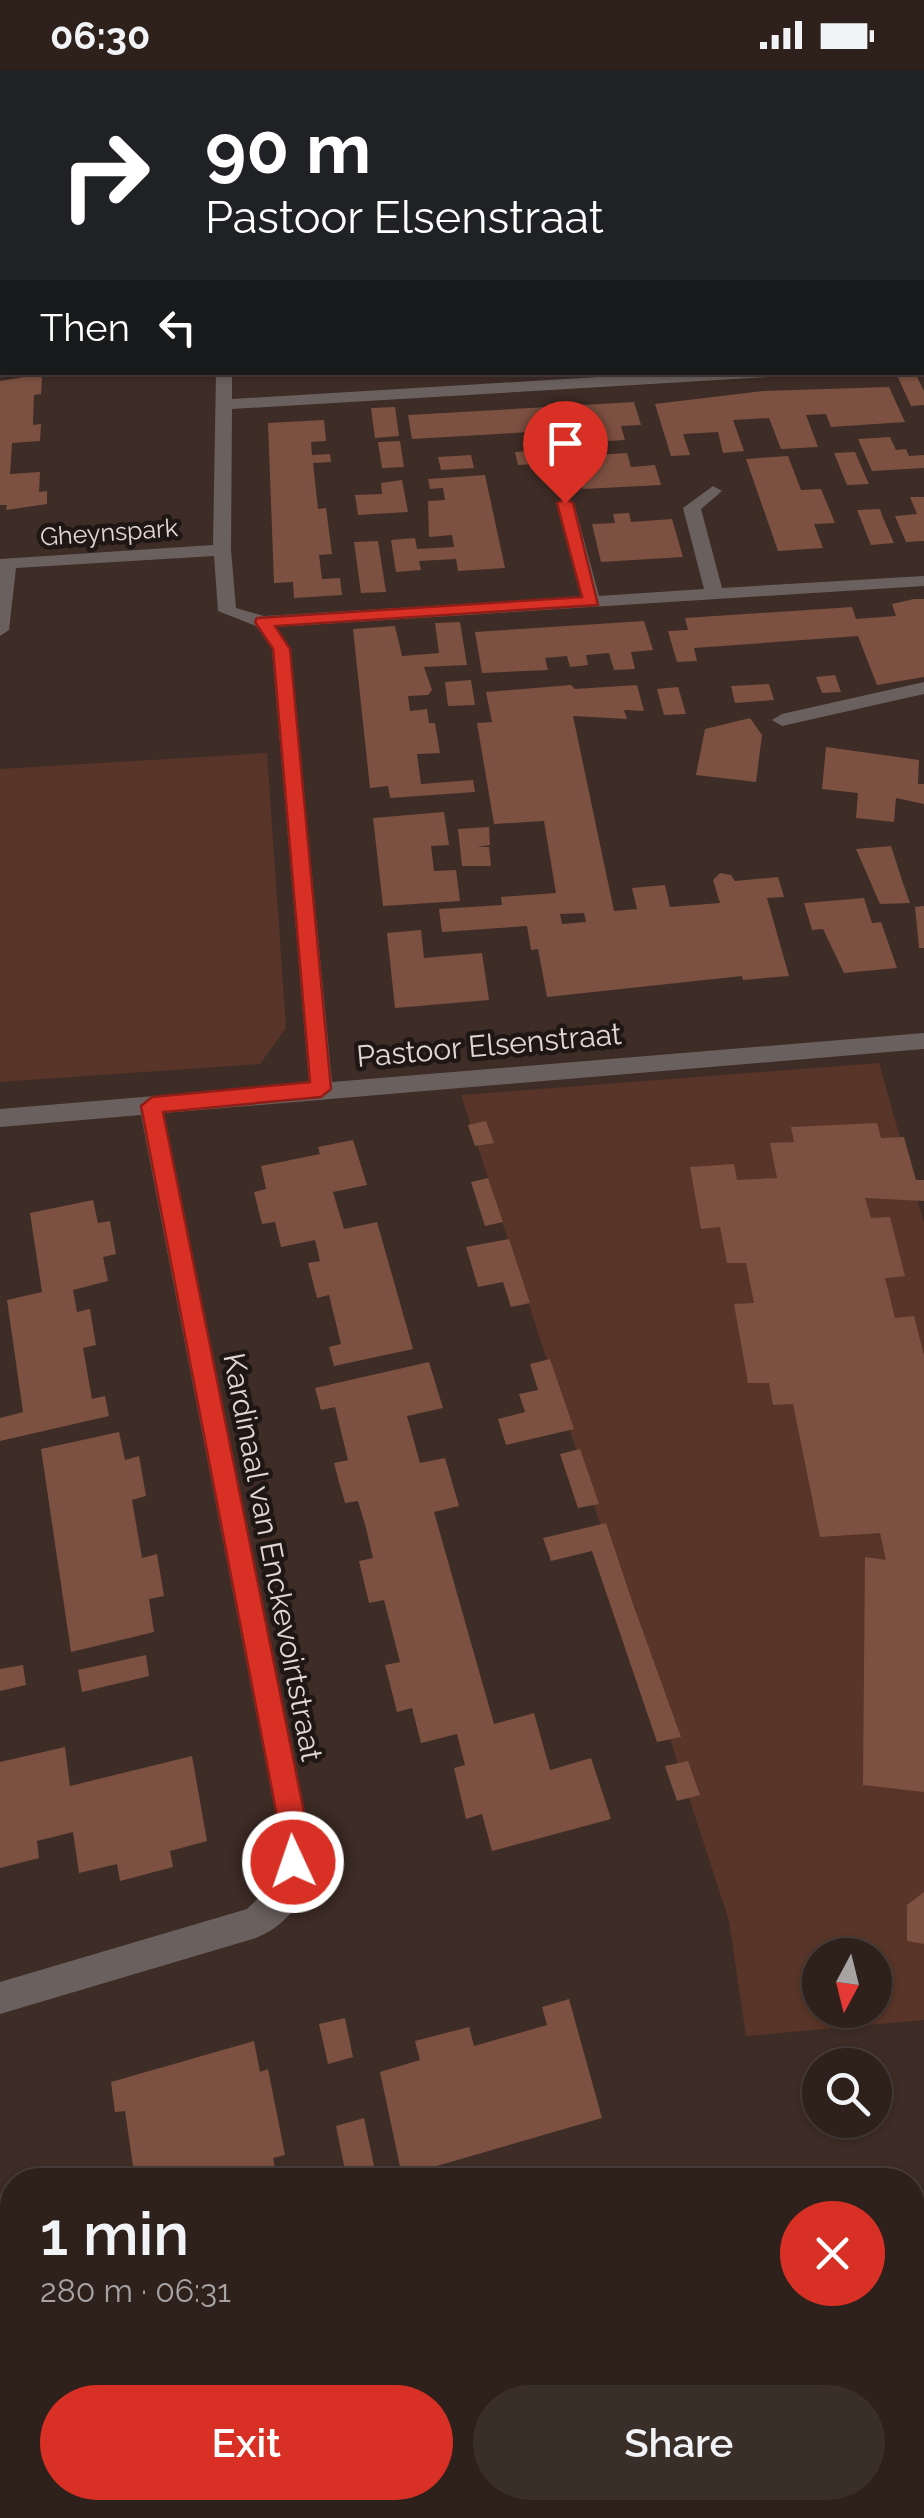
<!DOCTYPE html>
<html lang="en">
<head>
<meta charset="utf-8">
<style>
  :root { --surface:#2e211c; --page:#3a2e29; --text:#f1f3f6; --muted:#a7a3a3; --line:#493e3b; --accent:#d93025 }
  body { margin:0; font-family:Raleway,sans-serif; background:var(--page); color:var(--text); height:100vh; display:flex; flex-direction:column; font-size:38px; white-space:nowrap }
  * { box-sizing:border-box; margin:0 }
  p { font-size:32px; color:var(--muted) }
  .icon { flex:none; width:55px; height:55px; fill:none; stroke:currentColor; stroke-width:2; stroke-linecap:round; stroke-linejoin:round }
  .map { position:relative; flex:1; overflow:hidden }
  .drawer { position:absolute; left:0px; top:2098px; width:925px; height:352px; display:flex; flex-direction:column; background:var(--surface); border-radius:40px 40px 0 0; box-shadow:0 2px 8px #0004,0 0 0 2px var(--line) }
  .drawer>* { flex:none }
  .banner { position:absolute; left:0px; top:0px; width:925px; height:305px; box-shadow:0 2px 8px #0004,0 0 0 2px var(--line); background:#202124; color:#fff; overflow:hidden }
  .needle { width:65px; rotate:187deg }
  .buttons { position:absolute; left:802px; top:1868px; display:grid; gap:20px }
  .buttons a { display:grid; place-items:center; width:90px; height:90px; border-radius:50%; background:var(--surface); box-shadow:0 2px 8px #0004,0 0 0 2px var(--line); font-size:50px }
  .pin { position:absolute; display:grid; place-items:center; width:85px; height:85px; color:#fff; margin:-102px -42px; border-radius:50% 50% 50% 0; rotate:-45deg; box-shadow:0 0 10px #0007 }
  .pin .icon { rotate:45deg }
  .me { position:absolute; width:110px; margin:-55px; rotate:357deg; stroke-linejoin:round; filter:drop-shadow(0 0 8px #0008) }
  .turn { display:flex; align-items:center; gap:35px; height:210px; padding:0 40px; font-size:45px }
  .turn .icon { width:130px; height:130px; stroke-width:2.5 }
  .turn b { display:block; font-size:70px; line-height:85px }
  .then { display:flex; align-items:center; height:95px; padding:0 40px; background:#0003; gap:20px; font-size:38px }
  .round { display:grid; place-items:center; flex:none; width:105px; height:105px; border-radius:52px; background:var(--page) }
  .headline { display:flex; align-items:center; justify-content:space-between; height:170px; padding:0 40px }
  h1 { font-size:60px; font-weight:600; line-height:75px }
  .primary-button { display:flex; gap:20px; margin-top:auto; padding:20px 40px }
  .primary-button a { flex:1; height:115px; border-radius:60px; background:var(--accent); color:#fff; font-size:40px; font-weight:600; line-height:115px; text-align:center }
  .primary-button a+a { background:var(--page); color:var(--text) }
  .status { display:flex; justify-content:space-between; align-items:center; height:70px; padding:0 50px; background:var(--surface); direction:ltr }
  .status svg { height:28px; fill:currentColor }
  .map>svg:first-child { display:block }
  .green { fill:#583528; fill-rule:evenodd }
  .building { fill:#7c5141; fill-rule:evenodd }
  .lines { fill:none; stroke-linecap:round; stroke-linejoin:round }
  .lane { fill:#6a615e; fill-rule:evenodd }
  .street { fill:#6a615e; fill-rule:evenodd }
  .route { fill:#d93025; stroke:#8d1f18; stroke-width:2.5 }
  .labels { text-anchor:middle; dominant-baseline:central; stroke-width:9; stroke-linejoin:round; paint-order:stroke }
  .far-street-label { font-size:25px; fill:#e3d7d3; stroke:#1f1714 }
  .street-label { font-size:30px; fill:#e3d7d3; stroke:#1f1714 }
</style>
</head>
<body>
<div class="status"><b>06:30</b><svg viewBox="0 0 49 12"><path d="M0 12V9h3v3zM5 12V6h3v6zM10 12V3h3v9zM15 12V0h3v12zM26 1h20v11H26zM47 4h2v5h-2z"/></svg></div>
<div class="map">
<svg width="924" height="2448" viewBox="0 0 924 2448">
  <rect width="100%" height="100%" fill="#3e2c26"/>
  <path class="green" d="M267,683L286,958L260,994L0,1012V699Z
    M879,993L924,1153V1950L746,1966L729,1851L461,1025ZM820,1885H875V1940H820Z"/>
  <path class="building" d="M896,303H915L924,321V335L911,336Z
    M37,305L42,308L41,324L34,325L33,355L41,354L40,371L12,373L10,404L40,402L39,422L47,421V434L6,440L7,435H0V311Z
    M889,317L905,352L831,357L826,344L806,345L818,377L781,379L769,348L733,350L744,381L723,383L718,362L683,364L690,385L671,386L655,334L763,321Z
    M634,332L641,355L621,356L625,370L607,371L606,367L567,370L565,360L412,369L408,345Z
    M395,337L399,366L375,368L371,338Z
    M324,350L326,371L311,372L312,385L330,384L331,392L313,393L318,439L326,438L332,484L319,485L322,509L340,508L342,525L294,528L293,512L274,513L268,353Z
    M890,367L896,380L906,379L909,386L924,385V398L872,401L858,369Z
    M400,371L404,397L382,398L378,372Z
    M547,380L551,393L518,395L515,382Z
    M855,382L864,403L869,414L847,415L834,383Z
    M627,383L631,397L655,395L661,415L583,419L577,399H583L580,386Z
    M471,385L474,398L441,400L438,387Z
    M788,386L801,420L821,419L835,453L814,454L823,478L778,481L746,389Z
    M485,405L505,498L458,501L456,489L419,491L421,500L396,502L391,470L415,468L417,479L454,477L452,465L429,467L428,431L445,430L443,418L430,419L428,409Z
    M402,410L408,442L358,445L355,425L382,424L381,413Z
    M910,427H924V471L906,472L895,446L917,444Z
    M880,439L883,448L894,473L871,475L857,440Z
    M629,443L631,452L672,449L683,487L601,492L592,454L615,453L613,444Z
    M378,471L386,522L361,523L354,472Z
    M914,529H924V607L877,615L858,566L694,578L697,591L677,592L668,561L688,560L685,548L852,537L856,549L896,546L892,534Z
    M644,551L653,580L631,582L635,599L614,600L609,583L586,585L588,595L570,597L567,586L545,588L548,600L482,603L475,562Z
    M460,552L467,595L424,597L432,620L428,625L408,626L410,641L427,639L429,653H435L440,683L417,684L421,714L473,710L475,722L390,728L388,716L370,718L353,559L395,556L402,586L439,583L435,553Z
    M835,605L841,622L822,623L816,607Z
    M471,610L475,635L448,636L445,612Z
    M769,614L774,630L735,633L731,616Z
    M571,615L575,619L637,615L644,641L624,640L627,649L573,646L614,841L637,839L632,818L665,815L670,837L720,833L713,810L720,803L731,805L735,811L778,807L784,827L767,828L789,906L743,910L742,906L547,927L538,879L531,880L527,856L442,862L439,839L502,835L501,827L556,823L544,751L494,754L477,653L492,652L486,622ZM584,843L586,852L562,854L560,844Z
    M678,617L686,644L664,645L657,619Z
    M750,648L762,665L756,712L696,705L705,659Z
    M826,677L919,690L918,714H924V734L896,728L894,752L856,748L858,723L822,719Z
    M444,742L449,775L431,776L434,801L456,800L460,831L383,836L373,748Z
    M489,757L490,775L477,777H489L491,796H462L458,759Z
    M891,776L903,813L910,833L880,834L856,779Z
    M864,828L872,853L881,852L897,898L844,903L823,859L812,860L804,833Z
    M924,836V878H919L915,837Z
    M421,860L424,888L482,883L489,930L395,938L387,863Z
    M486,1051L494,1073L475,1076L468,1055Z
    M877,1053L881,1068L904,1067L916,1110H924V1131L865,1128L871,1148L890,1147L905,1206L885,1208L895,1248L914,1246L924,1285V1722L863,1715L865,1487L886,1490L880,1463L820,1467L793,1334L773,1335L769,1313H748L734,1234L754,1233L746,1193H727L720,1157L701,1159L690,1097L734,1094L737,1110L777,1108L770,1073L794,1072L791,1057Z
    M353,1070L367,1115L333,1122L344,1159L377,1152L413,1279L334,1296L329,1277L341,1274L329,1225L317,1228L308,1193L320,1191L315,1170L281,1177L275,1152L262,1154L254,1122L266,1119L261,1096L320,1084L318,1077Z
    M488,1108L503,1152L485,1156L471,1112Z
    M93,1130L98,1153L110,1151L116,1184L103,1187L108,1211L73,1220L77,1242L90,1239L93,1258L96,1275L83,1278L92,1329L105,1326L109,1346L0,1371V1348L23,1342L7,1230L42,1222L30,1143Z
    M509,1169L530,1233L511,1237L503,1212L478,1217L466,1177Z
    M550,1289L574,1359L506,1375L498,1349L525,1342L519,1324L538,1320L530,1294Z
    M429,1292L443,1338L407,1346L420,1393L445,1388L459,1436L434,1442L494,1654L534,1643L550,1700L591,1688L611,1749L492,1781L482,1744L466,1749L454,1698L465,1695L457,1664L421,1673L412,1638L397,1642L385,1595L400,1592L384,1530L369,1533L359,1491L373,1488L366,1458L358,1431L345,1433L339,1412L334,1393L348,1390L335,1337L321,1340L315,1318Z
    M119,1362L125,1390L139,1386L146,1426L132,1430L142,1488L157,1484L164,1526L149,1529L154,1562L71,1582L41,1379Z
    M580,1379L599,1434L578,1438L560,1384Z
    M606,1453L633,1534L681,1667L657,1672L592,1481L551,1491L543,1468Z
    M146,1585L149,1606L82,1622L78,1600Z
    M23,1595L26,1615L0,1621V1599Z
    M65,1677L70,1716L192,1686L207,1771L170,1781L173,1797L120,1811L117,1794L79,1803L73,1762L37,1771L39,1788L0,1798V1692Z
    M688,1691L700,1725L677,1731L665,1696Z
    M924,1822V1874L907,1871V1835Z
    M569,1929L602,2048L402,2106L380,2002L420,1990L415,1971L469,1957L474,1976L547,1955L542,1937Z
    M345,1948L353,1987L328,1994L319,1954Z
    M254,1971L260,2002L268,1999L285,2085L273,2088L277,2110H135L125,2041L115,2042L111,2012Z
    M364,2048L377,2110H347L336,2056Z
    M111,2438H374L376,2448H112Z"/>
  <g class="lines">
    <path class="lane" d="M327,0H374L376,2H329Z
      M924,612V624L782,656L772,650L782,644Z"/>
    <path class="street" d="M922,115H924V123H922Z
      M922,289H924V299H922Z
      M0,292H2V302H0Z
      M216,302H232V329L681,302H777L769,307L232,339L231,480L236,538L264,546L581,527L556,433L565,428L574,433L599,526L704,519L683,438L713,416L722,421L701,439L722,518L924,506V516L276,557L290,579L332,1012L924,963V979L164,1043L310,1767C307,1812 304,1848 256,1868L0,1944V1912L247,1839L276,1811L280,1767L141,1045L0,1057V1039L309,1013L272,579L256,556L218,541L214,486L16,498L9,560L0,566V489L213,475Z"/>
  </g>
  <path class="route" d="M565,429L573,433L598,535L275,556L290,579L331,1019L321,1027L163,1042L309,1767L303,1802L293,1806L283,1802L279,1792L281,1767L141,1036L152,1027L310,1012L273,579L255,552L257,548L582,527L557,433Z"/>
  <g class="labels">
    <g class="far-street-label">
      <text transform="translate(109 462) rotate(-4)">Gheynspark</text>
    </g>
    <g class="street-label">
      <text transform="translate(489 975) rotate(-5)">Pastoor Elsenstraat</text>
      <text transform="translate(273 1487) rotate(79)">Kardinaal van Enckevoirtstraat</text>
    </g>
  </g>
</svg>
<div class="buttons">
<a><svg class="needle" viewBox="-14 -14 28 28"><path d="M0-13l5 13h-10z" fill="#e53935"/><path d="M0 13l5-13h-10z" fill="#a7a3a3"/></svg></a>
<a><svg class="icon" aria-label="search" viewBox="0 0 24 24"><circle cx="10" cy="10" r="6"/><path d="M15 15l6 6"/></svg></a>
</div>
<div class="pin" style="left:565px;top:433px;background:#d93025"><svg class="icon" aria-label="arrive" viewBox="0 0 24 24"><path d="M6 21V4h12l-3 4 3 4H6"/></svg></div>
<svg class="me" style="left:293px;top:1792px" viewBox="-20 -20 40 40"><circle r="17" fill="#d93025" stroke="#fff" stroke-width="3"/><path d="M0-11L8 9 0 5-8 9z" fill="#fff"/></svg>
<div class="banner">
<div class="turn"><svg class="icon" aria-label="right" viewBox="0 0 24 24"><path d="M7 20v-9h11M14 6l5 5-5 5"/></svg><div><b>90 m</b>Pastoor Elsenstraat</div></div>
<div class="then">Then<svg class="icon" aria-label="left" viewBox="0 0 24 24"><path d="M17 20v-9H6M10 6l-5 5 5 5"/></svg></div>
</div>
<section class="drawer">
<div class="headline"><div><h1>1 min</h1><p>280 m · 06:31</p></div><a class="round" style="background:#d93025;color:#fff"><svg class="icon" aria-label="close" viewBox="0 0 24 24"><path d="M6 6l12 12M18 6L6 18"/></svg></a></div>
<div class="primary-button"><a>Exit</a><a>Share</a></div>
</section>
</div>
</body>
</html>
